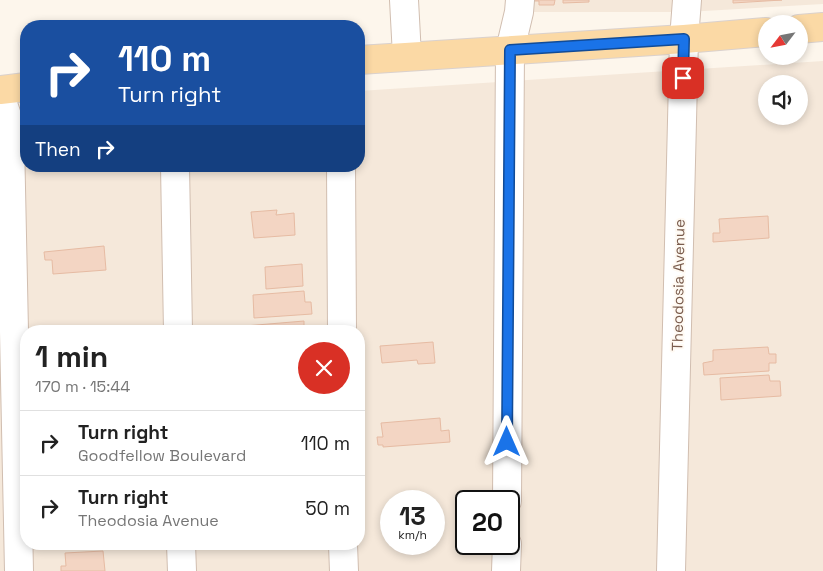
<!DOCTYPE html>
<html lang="en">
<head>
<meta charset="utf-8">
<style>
  :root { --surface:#fff; --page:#f2f2f2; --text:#222; --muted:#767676; --line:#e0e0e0 }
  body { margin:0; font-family:"Space Grotesk",sans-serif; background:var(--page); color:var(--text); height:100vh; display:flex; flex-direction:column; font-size:19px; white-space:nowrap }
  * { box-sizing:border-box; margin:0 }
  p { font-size:16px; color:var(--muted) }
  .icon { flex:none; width:28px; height:28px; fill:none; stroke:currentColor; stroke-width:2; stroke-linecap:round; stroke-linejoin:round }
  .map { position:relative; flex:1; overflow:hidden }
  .sheet { position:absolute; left:20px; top:325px; width:345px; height:225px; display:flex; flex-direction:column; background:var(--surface); border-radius:20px; box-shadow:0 2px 8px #0003 }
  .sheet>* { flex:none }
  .top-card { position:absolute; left:20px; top:20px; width:345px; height:152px; border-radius:20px; box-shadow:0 2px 8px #0003; background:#1a4fa0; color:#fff; overflow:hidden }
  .needle { width:32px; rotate:238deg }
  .fabs { position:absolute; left:758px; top:15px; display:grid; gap:10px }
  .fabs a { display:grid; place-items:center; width:50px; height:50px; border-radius:50%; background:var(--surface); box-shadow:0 2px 8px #0003; font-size:25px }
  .speed { position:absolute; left:380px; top:490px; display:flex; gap:10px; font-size:25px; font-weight:700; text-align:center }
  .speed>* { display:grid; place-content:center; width:65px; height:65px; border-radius:50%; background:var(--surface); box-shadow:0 2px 8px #0003; line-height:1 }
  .speed small { font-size:12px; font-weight:400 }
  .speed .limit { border:2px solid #111; border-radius:8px; background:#fff; color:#111 }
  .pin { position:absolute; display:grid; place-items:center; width:42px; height:42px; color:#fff; margin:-21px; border-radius:10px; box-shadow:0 2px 8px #0006 }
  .me { position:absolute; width:55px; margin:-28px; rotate:0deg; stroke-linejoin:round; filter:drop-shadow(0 0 4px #0008) }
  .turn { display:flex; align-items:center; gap:18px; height:105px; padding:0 15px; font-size:22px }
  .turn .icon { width:65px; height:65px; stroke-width:2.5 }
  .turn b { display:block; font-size:35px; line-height:42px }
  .then { display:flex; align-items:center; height:48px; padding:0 15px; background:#0003; gap:10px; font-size:19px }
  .round { display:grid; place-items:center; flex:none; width:52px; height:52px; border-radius:26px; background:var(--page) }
  .head { display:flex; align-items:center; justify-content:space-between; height:85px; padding:0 15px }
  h1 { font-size:30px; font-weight:700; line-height:38px }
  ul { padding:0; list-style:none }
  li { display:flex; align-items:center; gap:15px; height:65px; padding:0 15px; border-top:1px solid var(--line) }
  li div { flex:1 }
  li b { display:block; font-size:19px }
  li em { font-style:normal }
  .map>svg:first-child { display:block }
  .residential { fill:#f5e8da; fill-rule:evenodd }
  .building { fill:#f3d5c3; stroke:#e6bba3 }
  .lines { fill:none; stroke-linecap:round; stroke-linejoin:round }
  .minor-casing { stroke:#d1beb0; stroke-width:30 }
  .major-casing { stroke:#dad1cd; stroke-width:30 }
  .minor { stroke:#fff; stroke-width:28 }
  .major { stroke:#fbd9a5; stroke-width:28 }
  .route-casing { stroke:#114b97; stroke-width:12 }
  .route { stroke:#1a73e8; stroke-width:9 }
  .labels { text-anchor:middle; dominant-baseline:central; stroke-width:4; stroke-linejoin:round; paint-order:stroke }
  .street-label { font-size:15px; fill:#7a5c4d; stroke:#fffaf3 }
</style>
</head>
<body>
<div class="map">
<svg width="823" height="571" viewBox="0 0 823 571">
  <rect width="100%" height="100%" fill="#fdf6ec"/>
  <path class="residential" d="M520,0H823V4L687,12H519Z
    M823,61V571H0V114L26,112V166H359V91ZM766,84H799V116H766ZM26,331H359V544H26ZM391,501H434V544H391ZM466,501H509V544H466Z"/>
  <path class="building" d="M534,0H555L554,5H539V1H534Z
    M563,0H589V2L563,3Z
    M733,0H782L733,3Z
    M277,210L276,215L294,213L295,235L254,238L251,212Z
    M768,216L769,238L713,242V233H720L719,219Z
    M104,246L106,270L53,274L52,260H45L44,252Z
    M302,264L303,286L266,289L265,267Z
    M304,291L305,302H311L312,314L254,318L253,295Z
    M304,321V330L310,331H236L246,330L245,326Z
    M105,327L106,331H55H58Z
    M433,342L435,363L418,364L417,360L382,363L380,346Z
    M768,347L769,354H776V363H769V371L704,375L703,363L713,361V350Z
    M769,375L770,381H780L781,396L721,400L720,378Z
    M440,418L441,431L449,430L450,442L383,447V445H378L377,437H383L381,423Z
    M60,544H97L66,547L60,545Z
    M103,551L105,571H61V566H66L65,553Z"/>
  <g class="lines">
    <defs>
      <path id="minor" d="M404,0L407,56
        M0,95L7,116L10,140L19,571
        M175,166L178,331
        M341,166L342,331
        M507,501L510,50L519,12L520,0
        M181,544L182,571
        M343,544L344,571
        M506,571L507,544
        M671,571L684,39L687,0"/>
      <path id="major" d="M799,29L823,27
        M359,60L684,39L766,32
        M0,90L26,87"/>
    </defs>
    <use href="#minor" class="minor-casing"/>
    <use href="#major" class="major-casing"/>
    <use href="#minor" class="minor"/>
    <use href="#major" class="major"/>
  </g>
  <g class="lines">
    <defs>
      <path id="route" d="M507,442L510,50L684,39L683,78"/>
    </defs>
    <use href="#route" class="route-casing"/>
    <use href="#route" class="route"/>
  </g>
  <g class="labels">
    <g class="street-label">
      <text transform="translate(678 285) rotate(-89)">Theodosia Avenue</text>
    </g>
  </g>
</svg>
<div class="fabs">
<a><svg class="needle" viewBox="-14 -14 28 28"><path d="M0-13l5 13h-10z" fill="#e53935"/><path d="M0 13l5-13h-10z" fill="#767676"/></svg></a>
<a><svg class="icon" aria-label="sound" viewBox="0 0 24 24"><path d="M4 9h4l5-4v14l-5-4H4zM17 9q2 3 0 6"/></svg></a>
</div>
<div class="speed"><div>13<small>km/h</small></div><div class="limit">20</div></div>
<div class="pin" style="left:683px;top:78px;background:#d93025"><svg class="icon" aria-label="arrive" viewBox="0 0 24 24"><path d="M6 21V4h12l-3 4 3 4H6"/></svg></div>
<svg class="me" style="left:507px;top:442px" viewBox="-20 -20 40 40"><path d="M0-17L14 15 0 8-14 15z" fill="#1a73e8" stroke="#fff" stroke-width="4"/></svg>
<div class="top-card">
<div class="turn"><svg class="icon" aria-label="right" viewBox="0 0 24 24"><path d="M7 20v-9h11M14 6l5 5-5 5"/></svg><div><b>110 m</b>Turn right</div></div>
<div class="then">Then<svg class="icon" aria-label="right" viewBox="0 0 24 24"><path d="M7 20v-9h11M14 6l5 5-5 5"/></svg></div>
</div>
<section class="sheet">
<div class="head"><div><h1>1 min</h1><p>170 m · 15:44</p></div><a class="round" style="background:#d93025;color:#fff"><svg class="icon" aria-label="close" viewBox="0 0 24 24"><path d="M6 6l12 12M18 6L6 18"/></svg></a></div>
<ul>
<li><svg class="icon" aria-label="right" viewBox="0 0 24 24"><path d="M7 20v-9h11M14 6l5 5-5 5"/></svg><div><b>Turn right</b><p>Goodfellow Boulevard</p></div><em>110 m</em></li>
<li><svg class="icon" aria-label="right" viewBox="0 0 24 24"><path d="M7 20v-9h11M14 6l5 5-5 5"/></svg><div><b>Turn right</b><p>Theodosia Avenue</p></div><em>50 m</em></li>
</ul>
</section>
</div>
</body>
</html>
